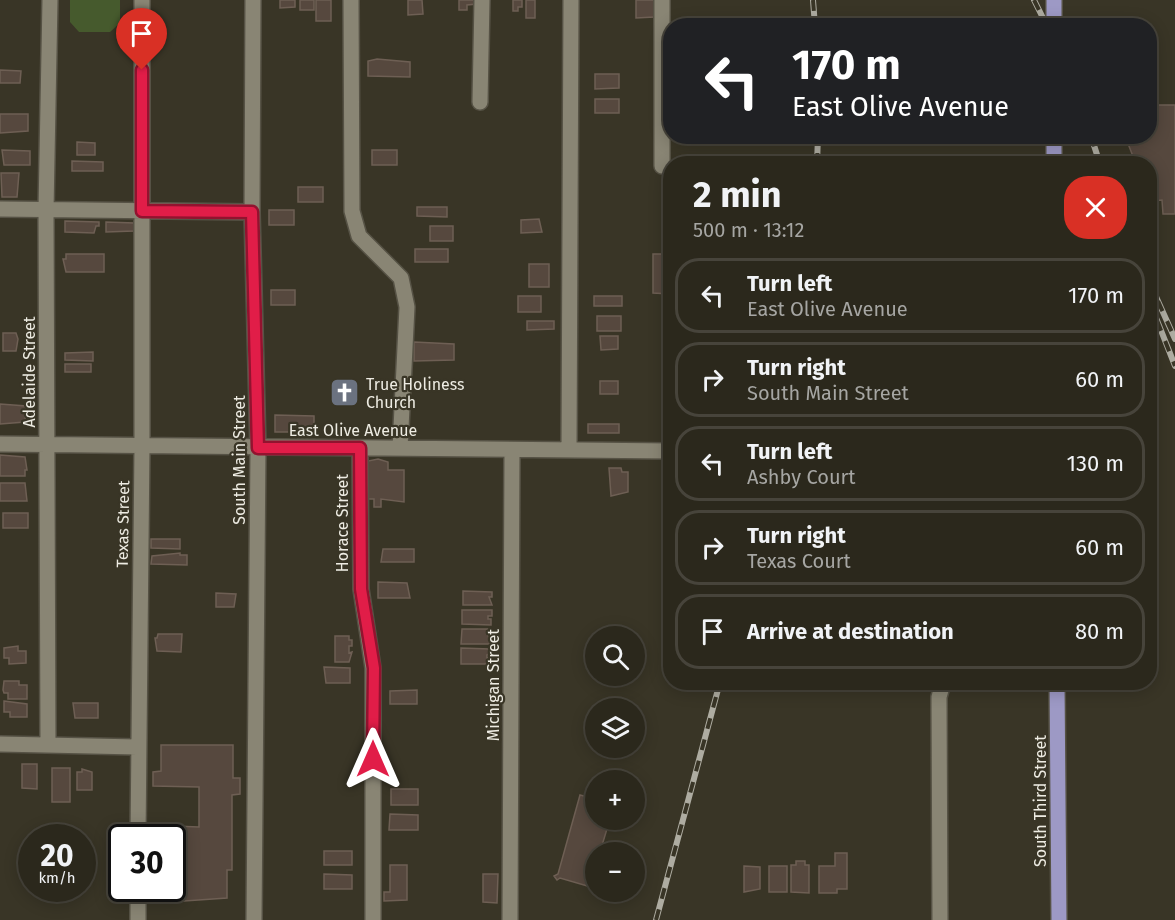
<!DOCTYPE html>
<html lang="en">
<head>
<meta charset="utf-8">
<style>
  :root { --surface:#2b281c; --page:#333025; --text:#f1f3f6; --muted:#a6a6a3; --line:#47443b }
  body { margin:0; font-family:"Fira Sans",sans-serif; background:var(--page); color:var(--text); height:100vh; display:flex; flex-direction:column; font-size:22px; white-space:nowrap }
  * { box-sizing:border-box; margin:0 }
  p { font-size:20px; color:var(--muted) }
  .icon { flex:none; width:33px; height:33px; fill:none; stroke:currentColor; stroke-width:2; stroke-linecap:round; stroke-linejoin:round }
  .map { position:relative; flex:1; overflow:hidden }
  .side { position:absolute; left:663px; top:156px; width:494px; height:534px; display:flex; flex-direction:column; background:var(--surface); border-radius:24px; box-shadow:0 3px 15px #0003,0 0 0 2px var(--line) }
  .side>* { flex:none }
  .top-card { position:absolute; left:663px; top:18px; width:494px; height:126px; border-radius:24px; box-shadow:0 3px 15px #0003,0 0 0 2px var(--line); background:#202124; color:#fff; overflow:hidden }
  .tools { position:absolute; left:585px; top:626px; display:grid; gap:12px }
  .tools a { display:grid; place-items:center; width:60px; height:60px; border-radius:50%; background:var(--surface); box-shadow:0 3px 15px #0003,0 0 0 2px var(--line); font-size:30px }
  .speed { position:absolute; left:18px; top:824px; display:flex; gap:12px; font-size:30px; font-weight:700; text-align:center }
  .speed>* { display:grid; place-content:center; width:78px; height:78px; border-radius:50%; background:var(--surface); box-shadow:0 3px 15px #0003,0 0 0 2px var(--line); line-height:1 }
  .speed small { font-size:15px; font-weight:400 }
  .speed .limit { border:3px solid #111; border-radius:9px; background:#fff; color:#111 }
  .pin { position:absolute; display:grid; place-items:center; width:51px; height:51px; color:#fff; margin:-62px -26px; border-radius:50% 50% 50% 0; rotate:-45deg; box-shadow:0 0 6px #0007 }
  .pin .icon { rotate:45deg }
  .me { position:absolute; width:66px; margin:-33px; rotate:0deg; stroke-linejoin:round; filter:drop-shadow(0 0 4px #0008) }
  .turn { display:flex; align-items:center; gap:21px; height:126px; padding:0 30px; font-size:27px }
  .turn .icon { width:78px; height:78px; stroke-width:2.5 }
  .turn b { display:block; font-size:42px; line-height:51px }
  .round { display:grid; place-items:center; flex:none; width:63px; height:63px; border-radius:24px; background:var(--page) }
  .headline { display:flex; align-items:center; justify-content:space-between; height:102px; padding:0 30px }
  h1 { font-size:36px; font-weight:700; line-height:45px }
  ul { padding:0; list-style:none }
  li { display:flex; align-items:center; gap:18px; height:75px; margin:0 12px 9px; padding:0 18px; border:3px solid var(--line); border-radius:24px }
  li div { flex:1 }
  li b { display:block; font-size:22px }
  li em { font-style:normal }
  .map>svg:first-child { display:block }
  .green { fill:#465a2d }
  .building { fill:#56483e; stroke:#6e5f54; stroke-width:1.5 }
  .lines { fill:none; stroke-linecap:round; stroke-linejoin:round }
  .minor-casing { stroke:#565245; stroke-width:18 }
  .primary-casing { stroke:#565245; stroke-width:18 }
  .minor { stroke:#898574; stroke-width:15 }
  .primary { stroke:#9d99c5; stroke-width:15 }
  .rail-casing { stroke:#aeaca1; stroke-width:6 }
  .rail { stroke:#393526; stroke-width:4; stroke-dasharray:11; stroke-linecap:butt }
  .route-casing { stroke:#92132f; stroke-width:15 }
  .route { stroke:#e11d48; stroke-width:10 }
  .labels { text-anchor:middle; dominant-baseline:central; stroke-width:4.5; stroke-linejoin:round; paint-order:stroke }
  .street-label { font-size:16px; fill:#eeece3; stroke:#393526 }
  .poi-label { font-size:16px; fill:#eeece3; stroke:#393526; text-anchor:start }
</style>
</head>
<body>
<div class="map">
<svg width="1175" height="920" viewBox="0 0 1175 920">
  <rect width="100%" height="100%" fill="#393526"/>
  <path class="green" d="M70,0H120V23L110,32H79L70,22Z"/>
  <path class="building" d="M280,0H295V7L280,8Z
    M300,0H314V10H300Z
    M316,0H331V21H316Z
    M408,0H422L423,14L408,15Z
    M459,0H476L477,4L467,5V10H459Z
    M513,0H522V7H518V11H513Z
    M526,0H535V18H526Z
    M636,0H654V17L636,18Z
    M377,59L410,62V77L368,76V61Z
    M0,70L21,71L20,83H0Z
    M595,74H619V88L595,89Z
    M595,99H619V113H595Z
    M1149,105H1175V214H1163L1162,200L1151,201L1149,164H1136L1125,136H1149Z
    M0,114H28V131L0,133Z
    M77,142L95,143V155H77Z
    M2,150L30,151V165H4Z
    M372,150H397V165H372Z
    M72,161L103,162V171H72Z
    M1,173H19L17,197H2Z
    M298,187H323V202H298Z
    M417,207H447V217L417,216Z
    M269,210H294V225H269Z
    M539,219L542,232L521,233V220Z
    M65,221L99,222V226H96L94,233L65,232Z
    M106,222L134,223V231L106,232Z
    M430,226H453V241H430Z
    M415,249H448V262H415Z
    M66,254H104V272H66L63,259H66Z
    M653,254H670V294L653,293Z
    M529,264H549V287H529Z
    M271,290H295V305H271Z
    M518,296H541V312H518Z
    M594,296H622V306H594Z
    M597,316H621V331H597Z
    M527,321H554V329L527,330Z
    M3,333H16L18,339L16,351H3Z
    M600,336H618V349L601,350Z
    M414,342L454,344V360L414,361Z
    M93,352V361L65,360V353Z
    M65,364H91V372H65Z
    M600,381H618V394H600Z
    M0,404L26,406L25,422L0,424Z
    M275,415L314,416V432H275Z
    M588,424H619V433H588Z
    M0,455L25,457L27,470H25V476H0Z
    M378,459L388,462V470H404V502L381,499V507H374V499H368V461Z
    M609,468H621L622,472H628V492L611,496Z
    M0,483H25L27,501H0Z
    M3,513H28V528H3Z
    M151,539H180V549L151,548Z
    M383,549H414V562H381Z
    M180,553V555H187V565L151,564L152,556Z
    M378,582L407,583L410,598H378Z
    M463,591L492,592V597H489L492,605H463Z
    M216,593L236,594L234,607H216Z
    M462,610H492V616H488V619H491V625L462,624Z
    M462,629H491V635H488L491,644H461Z
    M158,634H182L181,652L157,651L155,638H157Z
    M335,636H349V640H352V646H349V653L352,652L349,662H335Z
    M18,646V651H26V663L9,664V658H4V648Z
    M461,648L490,649V655H487V658H491L490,664H461Z
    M324,667L350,668V683H326Z
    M4,681H19V685H27V699H8V693H4L3,690Z
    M417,690V704H390V691Z
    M4,701L27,704V717H10V712H4Z
    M73,703H98V718H75Z
    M161,745H233V778H240V794L232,795V870H227V898L170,902V888H172L174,826L199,827V787L153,786V772L161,771Z
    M22,764H37V789L22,788Z
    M52,768H70V802H52Z
    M82,769L92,772V790H77V772H82Z
    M391,789H418V805H391Z
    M580,795L596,799V819H610L600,852H596V870L591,887L560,878L557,880L554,876L558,874Z
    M390,814L418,815V830H389Z
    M324,851H352V865H324Z
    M835,853H847V889H837V893H819V866H835Z
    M796,861H805V865H809V893L791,892V865H796Z
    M390,865H407V900L384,901V892H390Z
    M744,866L760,867V889L744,892Z
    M769,866H787V892H769Z
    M324,874L352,875V889H324Z
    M483,874H498L497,903L483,902Z"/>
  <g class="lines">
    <defs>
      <path id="minor" d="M253,0L252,212L258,448L254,920
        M351,0L352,211L359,236L401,278L407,307L400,448
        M480,102L482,0
        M662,166V0
        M0,209L252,212
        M0,444L670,451
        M360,448L361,589L373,668V920
        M569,450L571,0
        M0,744L137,747
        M48,744L46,210L50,0
        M138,837L142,446V0
        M138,888V920
        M510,920L512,450
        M940,920L939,697L943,683"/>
      <path id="primary" d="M1054,26V0
        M1054,136V164
        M1057,682L1059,920"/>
    </defs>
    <use href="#minor" class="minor-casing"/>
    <use href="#primary" class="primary-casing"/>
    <use href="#minor" class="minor"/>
    <use href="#primary" class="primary"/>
    <defs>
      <path id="rail" d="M813,0L815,26
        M1034,0L1047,26
        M1091,136L1100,164
        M817,164L818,136
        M1149,281L1175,339
        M1149,300L1175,366
        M656,920L720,682"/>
    </defs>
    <use href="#rail" class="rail-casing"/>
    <use href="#rail" class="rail"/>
  </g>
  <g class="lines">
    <defs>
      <path id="route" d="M142,70V211L252,212L258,448H360L361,589L374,668L373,759"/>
    </defs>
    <use href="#route" class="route-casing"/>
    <use href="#route" class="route"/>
  </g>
  <defs>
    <symbol id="church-square" viewBox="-11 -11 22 22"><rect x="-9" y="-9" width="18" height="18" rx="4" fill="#6b7280" stroke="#393526"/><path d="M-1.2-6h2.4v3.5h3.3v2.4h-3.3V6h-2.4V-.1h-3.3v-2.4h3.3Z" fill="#fff"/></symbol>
  </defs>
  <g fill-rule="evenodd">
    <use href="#church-square" x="328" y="376" width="33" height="33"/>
  </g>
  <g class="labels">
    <g class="street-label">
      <text transform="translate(29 372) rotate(-90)">Adelaide Street</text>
      <text x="353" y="430">East Olive Avenue</text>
      <text transform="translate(239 460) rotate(-90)">South Main Street</text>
      <text transform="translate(342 523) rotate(-90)">Horace Street</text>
      <text transform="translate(123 524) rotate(-89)">Texas Street</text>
      <text transform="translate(493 685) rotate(-90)">Michigan Street</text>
      <text transform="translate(1040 801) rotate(-90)">South Third Street</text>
    </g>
    <g class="poi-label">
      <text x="366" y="384">True Holiness<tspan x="366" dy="18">Church</tspan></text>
    </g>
  </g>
</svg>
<div class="tools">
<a><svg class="icon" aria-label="search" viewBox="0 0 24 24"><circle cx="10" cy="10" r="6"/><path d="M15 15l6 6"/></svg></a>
<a><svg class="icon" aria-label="layers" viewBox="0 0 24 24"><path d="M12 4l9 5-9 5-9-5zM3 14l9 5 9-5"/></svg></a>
<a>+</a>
<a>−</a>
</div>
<div class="speed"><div>20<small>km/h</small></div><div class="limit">30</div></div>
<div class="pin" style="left:142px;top:70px;background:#d93025"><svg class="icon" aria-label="arrive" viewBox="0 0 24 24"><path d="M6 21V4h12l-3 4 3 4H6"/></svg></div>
<svg class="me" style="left:373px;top:759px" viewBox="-20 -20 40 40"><path d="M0-17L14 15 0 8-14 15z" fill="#e11d48" stroke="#fff" stroke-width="4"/></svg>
<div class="top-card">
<div class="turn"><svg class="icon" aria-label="left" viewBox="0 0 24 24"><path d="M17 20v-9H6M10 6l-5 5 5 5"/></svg><div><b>170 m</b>East Olive Avenue</div></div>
</div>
<section class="side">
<div class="headline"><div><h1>2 min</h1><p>500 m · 13:12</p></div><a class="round" style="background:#d93025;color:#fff"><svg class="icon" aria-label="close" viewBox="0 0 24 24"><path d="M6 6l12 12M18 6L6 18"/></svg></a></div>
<ul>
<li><svg class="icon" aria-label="left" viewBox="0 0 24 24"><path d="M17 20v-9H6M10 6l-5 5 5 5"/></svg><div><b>Turn left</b><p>East Olive Avenue</p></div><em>170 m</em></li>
<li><svg class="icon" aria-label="right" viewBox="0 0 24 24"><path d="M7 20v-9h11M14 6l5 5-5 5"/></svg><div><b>Turn right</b><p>South Main Street</p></div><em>60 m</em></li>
<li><svg class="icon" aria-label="left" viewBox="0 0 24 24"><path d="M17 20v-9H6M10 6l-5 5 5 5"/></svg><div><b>Turn left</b><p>Ashby Court</p></div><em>130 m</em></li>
<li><svg class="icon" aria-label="right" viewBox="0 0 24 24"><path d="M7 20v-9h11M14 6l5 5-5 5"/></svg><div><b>Turn right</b><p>Texas Court</p></div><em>60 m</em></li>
<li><svg class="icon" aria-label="arrive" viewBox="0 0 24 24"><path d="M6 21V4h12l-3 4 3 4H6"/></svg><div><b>Arrive at destination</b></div><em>80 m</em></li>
</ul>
</section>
</div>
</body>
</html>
